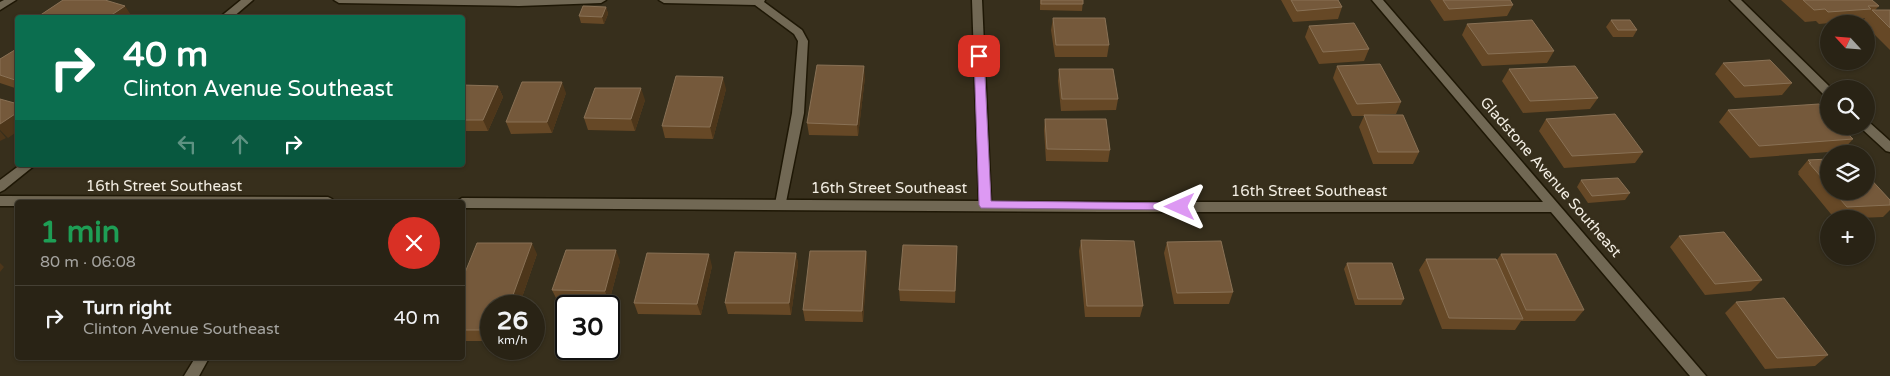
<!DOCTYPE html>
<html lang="en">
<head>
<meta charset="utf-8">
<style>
  :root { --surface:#292315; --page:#312b1e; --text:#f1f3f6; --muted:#a5a4a0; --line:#454034 }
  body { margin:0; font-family:"Varela Round",sans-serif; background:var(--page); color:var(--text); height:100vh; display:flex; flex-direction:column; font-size:19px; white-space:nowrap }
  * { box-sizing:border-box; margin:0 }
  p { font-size:16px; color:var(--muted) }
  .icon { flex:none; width:28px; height:28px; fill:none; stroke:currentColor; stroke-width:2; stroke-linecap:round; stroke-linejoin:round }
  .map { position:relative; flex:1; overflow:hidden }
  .drawer { position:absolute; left:15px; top:200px; width:450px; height:160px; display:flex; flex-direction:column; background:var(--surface); border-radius:5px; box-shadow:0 1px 4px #0004,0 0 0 1px var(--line) }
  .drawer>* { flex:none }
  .guide { position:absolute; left:15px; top:15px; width:450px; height:152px; border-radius:5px; box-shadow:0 1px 4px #0004,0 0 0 1px var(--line); background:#0b6e4f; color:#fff; overflow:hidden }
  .needle { width:32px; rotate:296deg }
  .fabs { position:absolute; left:1820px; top:15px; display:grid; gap:10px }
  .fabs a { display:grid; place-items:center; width:55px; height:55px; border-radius:50%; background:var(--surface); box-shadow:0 1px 4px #0004,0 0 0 1px var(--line); font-size:25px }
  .speed { position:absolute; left:480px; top:295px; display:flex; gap:10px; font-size:25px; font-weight:700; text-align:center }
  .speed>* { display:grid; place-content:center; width:65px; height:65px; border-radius:50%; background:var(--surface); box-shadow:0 1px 4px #0004,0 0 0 1px var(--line); line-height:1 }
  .speed small { font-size:12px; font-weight:400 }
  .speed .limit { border:2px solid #111; border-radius:8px; background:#fff; color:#111 }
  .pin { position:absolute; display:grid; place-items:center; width:42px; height:42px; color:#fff; margin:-21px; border-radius:10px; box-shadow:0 2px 8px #0006 }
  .me { position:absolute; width:55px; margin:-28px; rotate:270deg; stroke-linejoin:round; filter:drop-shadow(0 0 4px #0008) }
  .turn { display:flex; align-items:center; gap:18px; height:105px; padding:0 25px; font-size:22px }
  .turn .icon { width:65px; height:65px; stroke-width:2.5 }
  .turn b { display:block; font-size:35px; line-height:42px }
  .lanes { display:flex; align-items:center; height:48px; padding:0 25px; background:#0003; justify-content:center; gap:25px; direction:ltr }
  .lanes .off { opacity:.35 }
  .round { display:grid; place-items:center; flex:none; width:52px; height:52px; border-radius:26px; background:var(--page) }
  .headline { display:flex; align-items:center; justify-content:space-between; height:85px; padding:0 25px }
  h1 { font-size:30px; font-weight:700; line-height:38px; color:#1e9e55 }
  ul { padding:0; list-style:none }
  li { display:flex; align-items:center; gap:15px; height:65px; padding:0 25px; border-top:1px solid var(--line) }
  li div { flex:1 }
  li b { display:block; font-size:19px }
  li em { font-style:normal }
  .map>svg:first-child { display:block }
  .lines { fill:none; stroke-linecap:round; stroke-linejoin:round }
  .lane-casing { stroke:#1e1705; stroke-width:3 }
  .street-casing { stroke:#1e1705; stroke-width:3 }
  .lane { fill:#716854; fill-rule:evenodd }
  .street { fill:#716854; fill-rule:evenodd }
  .wall { fill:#664826 }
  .shaded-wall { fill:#4d361a }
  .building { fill:#75593b; stroke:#897155 }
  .route { fill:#dd99f3; stroke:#90639e }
  .labels { text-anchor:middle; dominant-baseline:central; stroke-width:5; stroke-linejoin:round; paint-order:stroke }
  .street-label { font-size:15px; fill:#f3eee3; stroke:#372f1c }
</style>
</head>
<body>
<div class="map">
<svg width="1890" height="376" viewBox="0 0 1890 376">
  <rect width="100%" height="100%" fill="#372f1c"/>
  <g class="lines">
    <defs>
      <path id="lane" d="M241,0H253L232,18H219Z
        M334,0H606L601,3L519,6L339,3Z
        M659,0H765L764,2L802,30L808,41L804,113L785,207H777L775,204L792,113L798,41L794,34L755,5L664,3Z
        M20,165H35L4,190L0,192V180Z"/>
      <path id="street" d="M4,0H16L0,10V2Z
        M972,0H982L991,202H1543L1372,0H1383L1706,376H1690L1551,212H1102L462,208V202H456L462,198L979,201Z
        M1730,0H1741L1832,89H1829V97L1825,96Z
        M1866,122L1870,123L1890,141V152L1886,151L1862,129L1860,126H1866Z
        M0,196L328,197L332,199L334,202H18V206H0Z
        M195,358H209L199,376H184Z"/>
    </defs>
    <use href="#lane" class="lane-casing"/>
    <use href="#street" class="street-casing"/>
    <use href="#lane" class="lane"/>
    <use href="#street" class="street"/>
  </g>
  <path class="wall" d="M1040,0H1083L1082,11L1040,10Z
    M1281,0H1338L1342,7L1338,19L1293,22Z
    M1430,0H1510L1513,5L1507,16L1444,21Z
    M1781,0H1872L1879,6L1875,10H1890V50L1866,26V24H1863L1862,22L1865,18H1864L1862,20L1819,24L1816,21L1805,22Z
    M606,7L608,14L604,24L581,23L579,16Z
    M1053,18L1109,45L1107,57H1055L1051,30Z
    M1611,20L1637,30L1633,37H1613L1606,27Z
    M1467,24L1554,51L1547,63L1482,66L1462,35Z
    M1309,26L1369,49L1364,61L1319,64L1305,37Z
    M18,48V89L0,83V59Z
    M1723,63L1792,83L1782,95L1735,98L1715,74Z
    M1337,66L1401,102L1396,114L1372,115L1419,152L1413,164H1373L1359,127L1364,116H1352L1333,78Z
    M1059,69L1118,99L1116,110L1061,111L1058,81Z
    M1509,69L1598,98L1590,109L1523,113L1502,81Z
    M865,77L858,136L809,135L807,123Z
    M462,85L498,86L503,97L488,131H462Z
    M726,89L713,139L665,138L662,126Z
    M566,93L552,133L511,134L506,122Z
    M645,100L635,131L588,130L584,118Z
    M1728,110L1853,139L1842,151L1750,158L1719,122Z
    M1045,119L1110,150L1108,162L1046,161L1044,130Z
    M1546,119L1643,152L1635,163L1564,168L1539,131Z
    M1829,159V191H1866L1890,200V210L1883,217L1835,219L1798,174L1799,173L1798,172L1808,160Z
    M1581,180L1630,193L1625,200L1588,203L1577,187Z
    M1679,236L1762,280L1751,291L1705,295L1670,247Z
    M1081,240L1143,306L1140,317H1085L1079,251Z
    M1167,242L1233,292L1229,304H1174L1164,253Z
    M957,246L955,303L900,301L899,290Z
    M866,251L867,262L863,322L805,321L803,310Z
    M796,253L798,264L791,315L728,314L725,303Z
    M537,254L519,306H491V341H462V280Z
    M1501,254L1584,310L1575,321H1521L1515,330L1442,329L1419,270L1426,259L1497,260Z
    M620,261L609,302H558L552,290Z
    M1347,263L1404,299L1401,305H1355L1344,269Z
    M712,266L701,315L638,314L634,303Z
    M1736,302L1828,355L1815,366L1765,369L1725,313Z"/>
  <path class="shaded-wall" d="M125,6L133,18H107Z
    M606,7L608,14L604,24L602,17Z
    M864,66L865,77L858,136L857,125Z
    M723,77L726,89L713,139L710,127Z
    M562,82L566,93L552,133L547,122Z
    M498,86L503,97L488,131L483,120Z
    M641,88L645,100L635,131L631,119Z
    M18,108V131L8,138L0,130V124Z
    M0,131L6,138L0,141Z
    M532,243L537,254L519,306H509Z
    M616,250L620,261L609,302L605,291Z
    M866,251L867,262L863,322L862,311Z
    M796,253L798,264L791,315L789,303Z
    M709,254L712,266L701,315L697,304Z
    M0,263L4,267L0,272Z"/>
  <path class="building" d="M63,0H105L125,6L107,18H36Z
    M1041,0H1083V4H1041Z
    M1291,0H1338L1342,7L1297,11Z
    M1443,0H1510L1513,5L1449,9Z
    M1803,0H1872L1879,6H1868L1871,9L1828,12L1825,9L1814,10Z
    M583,6L606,7L602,17L579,16Z
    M1872,10H1890V28Z
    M1053,18H1105L1109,45H1056Z
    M1532,20L1554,51L1488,54L1467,24Z
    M1611,20H1630L1637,30H1618Z
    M1354,23L1369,49L1323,52L1309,26Z
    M18,48V81L0,75V59Z
    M1770,60L1792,83L1744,86L1723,63Z
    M1380,64L1401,102L1357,104L1337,66Z
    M817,65L864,66L857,125L807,123Z
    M1575,66L1598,98L1530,101L1509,69Z
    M1059,69H1113L1118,99H1062Z
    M676,76L723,77L710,127L662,126Z
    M522,82H562L547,122H506Z
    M462,85L498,86L483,120H462Z
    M595,88H641L631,119L584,118Z
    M0,99L18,104V108L14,111L18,112L0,124Z
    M1819,104L1829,114V126H1840L1853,139L1759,146L1728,110Z
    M1615,114L1643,152L1572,156L1546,119Z
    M1364,115H1403L1419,152H1378Z
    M1045,119H1106L1110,150L1047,149Z
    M1829,159V186L1809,163H1811L1808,160Z
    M1866,174L1890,200V205L1847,207L1833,191H1866Z
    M1618,178L1630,193L1592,196L1581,180Z
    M1724,232L1762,280L1715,284L1679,236Z
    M1081,240L1134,241L1143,306H1087Z
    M1221,241L1233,292L1177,293L1167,242Z
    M477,243H532L509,306H491V330H462V280Z
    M903,245L957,246L955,291L899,290Z
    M566,250H616L605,291L552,290Z
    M810,251H866L862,311L803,310Z
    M735,252L796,253L789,303H725Z
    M647,253L709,254L697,304L634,303Z
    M1501,254H1556L1584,310H1526Z
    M1426,259H1496L1523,319L1449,318Z
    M1347,263H1392L1404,299H1358Z
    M1784,298L1828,355L1777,358L1736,302Z"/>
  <path class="route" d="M979,53L984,56L991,201L1180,203L1186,207L1185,210L981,208L979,205L974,56Z"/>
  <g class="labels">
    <g class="street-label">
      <text transform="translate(1551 177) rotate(49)">Gladstone Avenue Southeast</text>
      <text x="164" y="186">16th Street Southeast</text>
      <text x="889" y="188">16th Street Southeast</text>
      <text x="1309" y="191">16th Street Southeast</text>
    </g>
  </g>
</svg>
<div class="fabs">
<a><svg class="needle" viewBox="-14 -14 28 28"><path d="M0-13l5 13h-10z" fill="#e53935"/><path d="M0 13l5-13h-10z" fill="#a5a4a0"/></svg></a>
<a><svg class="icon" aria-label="search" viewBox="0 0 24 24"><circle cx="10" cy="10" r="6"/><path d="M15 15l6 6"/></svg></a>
<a><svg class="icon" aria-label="layers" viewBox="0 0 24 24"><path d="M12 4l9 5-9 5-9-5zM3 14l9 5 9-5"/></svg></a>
<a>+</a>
</div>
<div class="speed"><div>26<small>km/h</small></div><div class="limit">30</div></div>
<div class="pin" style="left:979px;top:56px;background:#d93025"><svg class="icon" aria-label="arrive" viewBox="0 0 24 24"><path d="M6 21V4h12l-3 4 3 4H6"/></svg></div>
<svg class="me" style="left:1180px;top:207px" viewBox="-20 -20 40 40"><path d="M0-17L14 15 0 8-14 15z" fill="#dd99f3" stroke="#fff" stroke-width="4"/></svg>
<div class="guide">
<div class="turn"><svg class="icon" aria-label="right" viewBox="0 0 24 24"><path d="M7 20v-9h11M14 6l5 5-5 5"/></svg><div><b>40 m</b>Clinton Avenue Southeast</div></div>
<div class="lanes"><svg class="icon off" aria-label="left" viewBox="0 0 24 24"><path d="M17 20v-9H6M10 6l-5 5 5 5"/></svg><svg class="icon off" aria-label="ahead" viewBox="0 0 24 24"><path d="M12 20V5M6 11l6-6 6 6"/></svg><svg class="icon" aria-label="right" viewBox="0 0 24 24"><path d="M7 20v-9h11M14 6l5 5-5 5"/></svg></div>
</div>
<section class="drawer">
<div class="headline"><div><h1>1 min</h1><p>80 m · 06:08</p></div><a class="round" style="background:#d93025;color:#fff"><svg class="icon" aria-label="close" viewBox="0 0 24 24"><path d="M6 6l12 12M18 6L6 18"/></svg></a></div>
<ul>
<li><svg class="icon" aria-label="right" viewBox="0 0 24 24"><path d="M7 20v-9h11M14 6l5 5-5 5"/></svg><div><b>Turn right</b><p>Clinton Avenue Southeast</p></div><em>40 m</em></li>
</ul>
</section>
</div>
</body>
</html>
